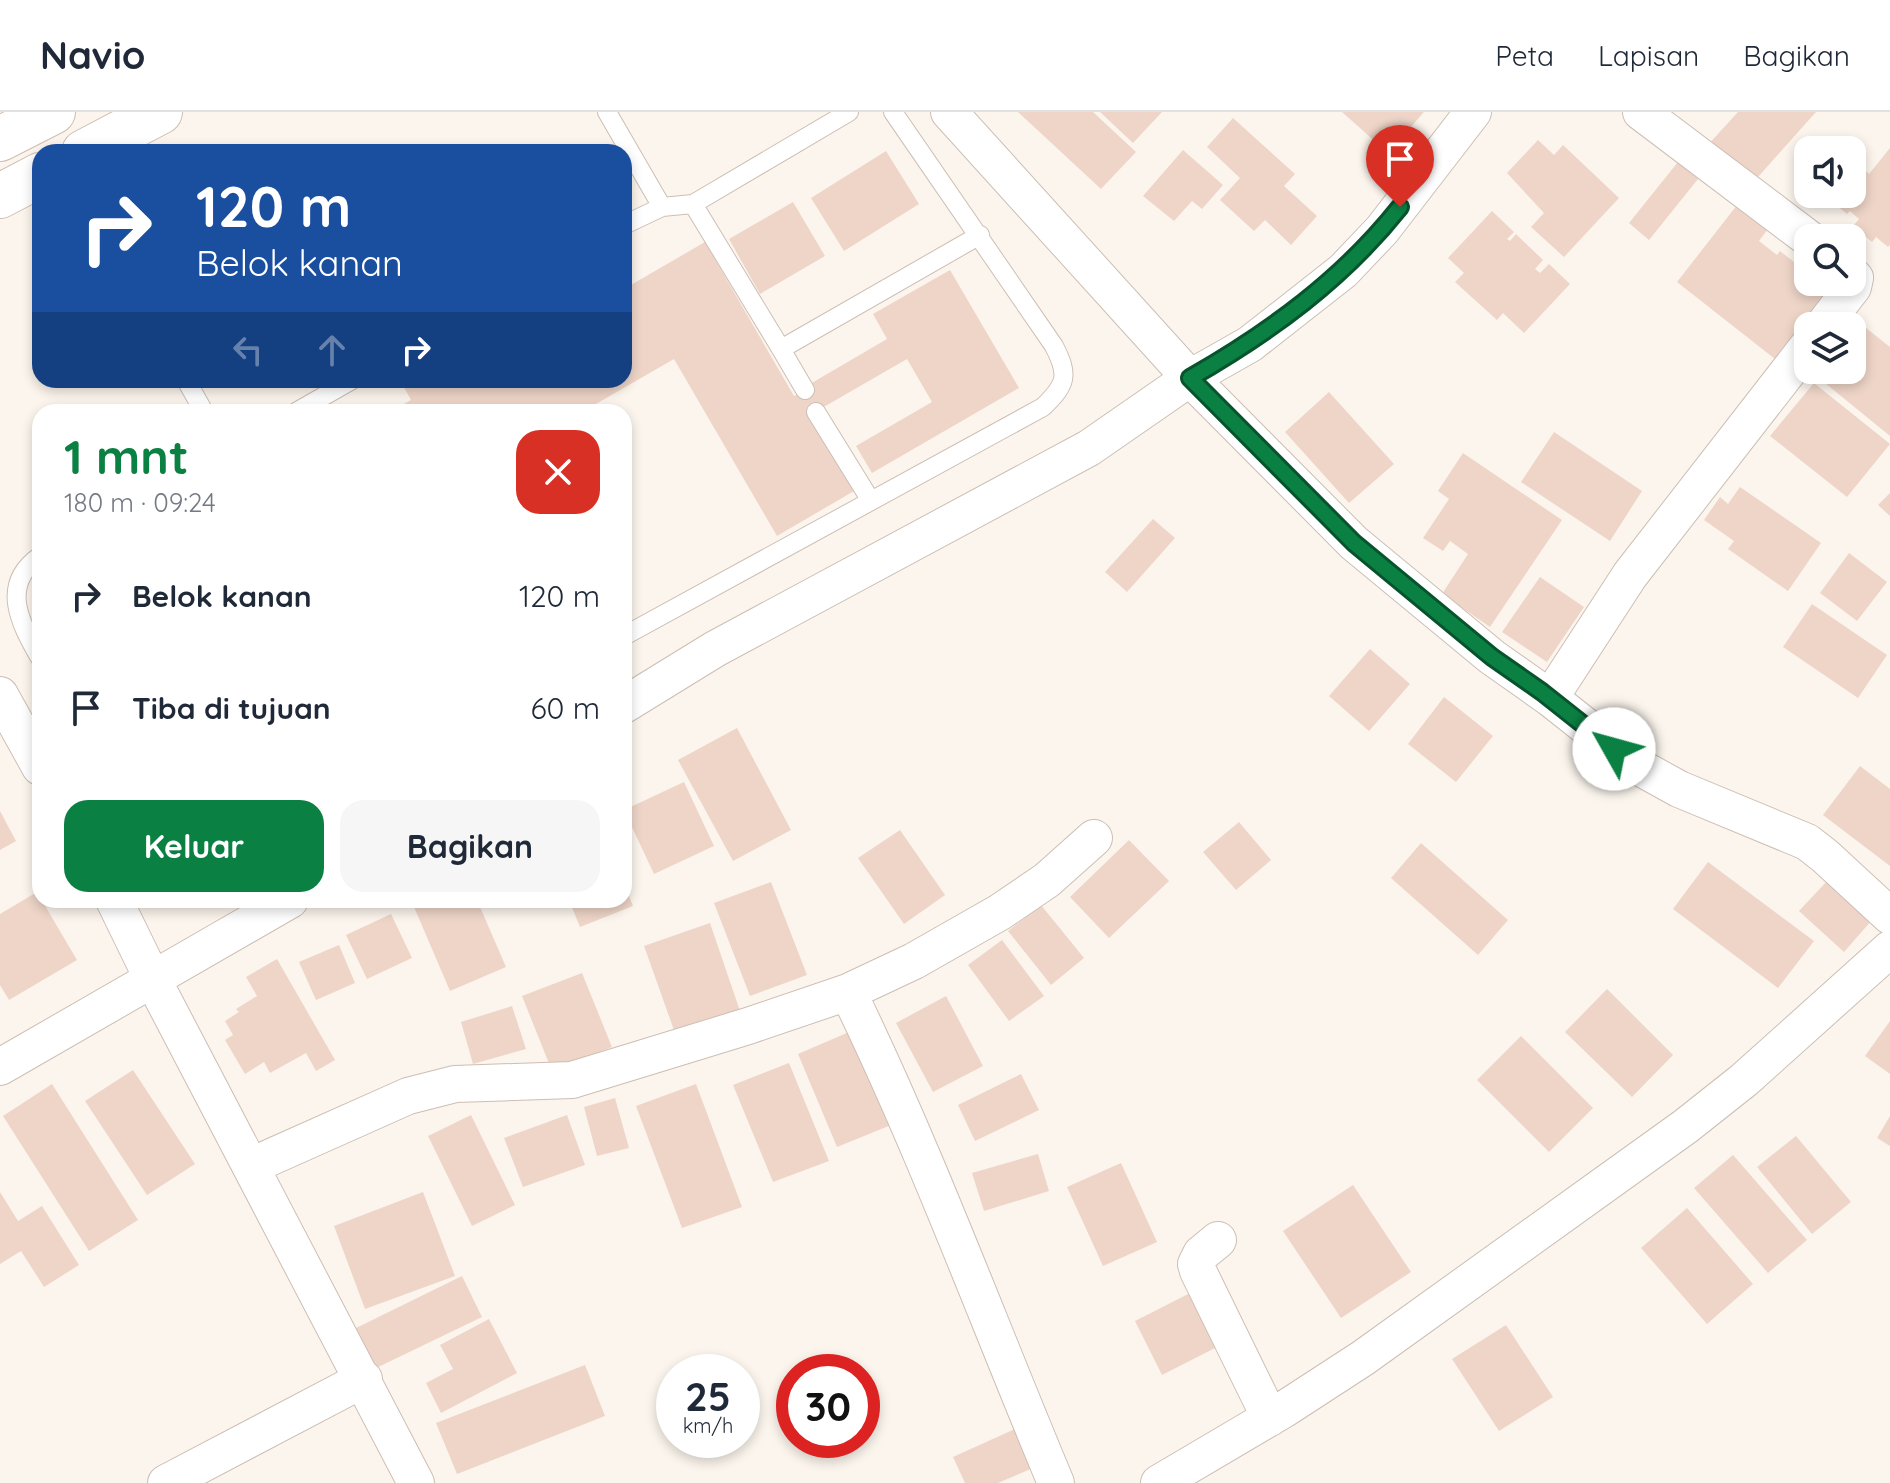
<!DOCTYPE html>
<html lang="id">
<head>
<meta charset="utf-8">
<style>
  :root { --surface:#fff; --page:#f6f6f7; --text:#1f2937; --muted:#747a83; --line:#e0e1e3; --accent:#0b8043 }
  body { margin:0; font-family:Quicksand,sans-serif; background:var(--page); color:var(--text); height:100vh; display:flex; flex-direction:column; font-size:30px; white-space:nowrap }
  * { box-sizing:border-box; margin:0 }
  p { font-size:26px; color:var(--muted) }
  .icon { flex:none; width:44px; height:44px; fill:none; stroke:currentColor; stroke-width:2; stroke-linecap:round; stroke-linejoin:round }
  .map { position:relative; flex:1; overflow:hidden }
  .details { position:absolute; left:32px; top:292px; width:600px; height:504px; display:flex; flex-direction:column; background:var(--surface); border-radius:24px; box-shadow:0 4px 12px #0003 }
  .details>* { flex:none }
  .banner { position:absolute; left:32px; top:32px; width:600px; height:244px; border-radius:24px; box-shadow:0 4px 12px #0003; background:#1a4fa0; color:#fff; overflow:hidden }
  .tools { position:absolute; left:1794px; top:24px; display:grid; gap:16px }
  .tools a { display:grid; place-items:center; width:72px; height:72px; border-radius:16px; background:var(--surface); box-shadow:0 4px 12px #0003; font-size:40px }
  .speed { position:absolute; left:656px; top:1242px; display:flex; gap:16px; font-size:40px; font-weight:700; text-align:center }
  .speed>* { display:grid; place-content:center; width:104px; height:104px; border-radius:50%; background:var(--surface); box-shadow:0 4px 12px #0003; line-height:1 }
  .speed small { font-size:20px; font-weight:400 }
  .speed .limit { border:12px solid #d22; background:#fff; color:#111 }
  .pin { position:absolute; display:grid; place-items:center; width:68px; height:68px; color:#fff; margin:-82px -34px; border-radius:50% 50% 50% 0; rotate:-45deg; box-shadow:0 0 8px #0007 }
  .pin .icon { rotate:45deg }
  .me { position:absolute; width:88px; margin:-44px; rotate:308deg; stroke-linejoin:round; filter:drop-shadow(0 0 6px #0008) }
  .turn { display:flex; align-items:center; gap:28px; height:168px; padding:0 32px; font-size:36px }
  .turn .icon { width:104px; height:104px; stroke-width:2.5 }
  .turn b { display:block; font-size:56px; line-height:68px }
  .lanes { display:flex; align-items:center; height:76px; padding:0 32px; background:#0003; justify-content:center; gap:40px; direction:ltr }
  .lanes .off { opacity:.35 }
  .round { display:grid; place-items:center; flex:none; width:84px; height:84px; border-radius:24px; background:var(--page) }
  .overview { display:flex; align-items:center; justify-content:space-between; height:136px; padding:0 32px }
  h1 { font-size:48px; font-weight:700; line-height:60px; color:var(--accent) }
  .primary-button { display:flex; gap:16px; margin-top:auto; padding:16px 32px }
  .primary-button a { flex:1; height:92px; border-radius:24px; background:var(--accent); color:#fff; font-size:32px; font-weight:700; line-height:92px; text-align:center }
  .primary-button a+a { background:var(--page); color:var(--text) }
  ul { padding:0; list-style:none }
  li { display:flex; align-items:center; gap:24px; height:112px; padding:0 32px }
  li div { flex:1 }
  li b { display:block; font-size:30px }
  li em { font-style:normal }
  header { display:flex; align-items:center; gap:48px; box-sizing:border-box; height:112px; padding:0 40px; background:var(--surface); border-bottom:2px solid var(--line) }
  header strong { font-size:38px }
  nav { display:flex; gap:44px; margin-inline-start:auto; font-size:28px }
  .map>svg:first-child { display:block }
  .building { fill:#eed5c8 }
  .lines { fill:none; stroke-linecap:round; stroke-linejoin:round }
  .lane-casing { stroke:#cdbeb4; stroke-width:20 }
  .street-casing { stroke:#cdbeb4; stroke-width:38 }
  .secondary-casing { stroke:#cfbeb1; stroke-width:46 }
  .lane { stroke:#fff; stroke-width:18 }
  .street { stroke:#fff; stroke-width:36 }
  .secondary { stroke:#fff; stroke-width:44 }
  .route-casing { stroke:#07532c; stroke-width:20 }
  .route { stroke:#0b8043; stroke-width:14 }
</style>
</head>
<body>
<header>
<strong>Navio</strong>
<nav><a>Peta</a><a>Lapisan</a><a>Bagikan</a></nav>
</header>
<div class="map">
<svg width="1890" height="1371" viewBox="0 0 1890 1371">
  <rect width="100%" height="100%" fill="#fbf5ed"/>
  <path class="building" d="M1018,0H1093L1136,40L1101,77Z
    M1100,0H1162L1133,31Z
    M1342,0H1424L1388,41Z
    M1738,0H1816L1750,74L1706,35Z
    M1233,6L1295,62L1284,74L1317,104L1291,133L1265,108L1254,119L1220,88L1240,66L1207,35Z
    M1538,28L1554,43L1563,33L1619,86L1564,145L1531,115L1544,101L1507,61Z
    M1890,36V133L1888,135L1876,125L1872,130L1853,114L1859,107L1850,99L1847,102L1836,93L1845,82H1852V74L1865,58L1869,62Z
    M1183,38L1223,73L1202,97L1192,89L1174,109L1143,84Z
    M886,39L919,92L844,139L811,86Z
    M1678,50L1698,67L1649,128L1629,111Z
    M1741,88L1771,113L1759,129L1777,143L1780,139L1803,157L1799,162L1808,170L1815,175L1819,170H1844L1814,198L1775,247L1677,170Z
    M793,90L825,144L760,182L729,127Z
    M1492,99L1514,120L1507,127L1510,129L1516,122L1543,148L1535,157L1540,161L1549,152L1570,172L1524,221L1503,201L1497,208L1455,170L1464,161L1448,146Z
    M705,130L794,284L812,275L810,272L887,227L873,202L950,158L1019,276L872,361L856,334L932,290L907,247L822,296L810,303L854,379L777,424L674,247L582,300H389L411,288L400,268H624V177Z
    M1851,204L1890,235V324L1809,258H1852V214H1843Z
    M1814,271L1890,332L1847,385L1770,324Z
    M1329,280L1394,352L1349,391L1285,320Z
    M1554,320L1642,379L1610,429L1521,370Z
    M1463,341L1562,408L1490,515L1442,482L1468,442L1450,429L1443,439L1423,426L1449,387L1438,379Z
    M1740,375L1821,431L1788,479L1728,437L1734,429L1704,408L1720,385L1728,392Z
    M1890,381V404L1878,393Z
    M1153,407L1175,426L1127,480L1105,460Z
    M1849,441L1887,470L1857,509L1820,481Z
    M1540,465L1584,495L1547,550L1502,520Z
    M1812,492L1887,543L1858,586L1783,535Z
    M1370,537L1410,572L1369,619L1329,584Z
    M1444,585L1493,624L1456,670L1408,632Z
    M737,616L791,718L733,749L678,648Z
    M1860,654L1890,677V754L1823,703Z
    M684,670L714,734L654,762L624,698Z
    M0,699L16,729L0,738Z
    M1239,710L1271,748L1236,778L1203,740Z
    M900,718L945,783L904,812L858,746Z
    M1129,728L1169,769L1109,826L1070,785Z
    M1421,731L1508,808L1478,843L1391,766Z
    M1708,750L1814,829L1778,876L1673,797Z
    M1828,768L1872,808L1844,840L1799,799Z
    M771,770L807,863L750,884L714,791Z
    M624,772L633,794L580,815L569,788H624Z
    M37,780L77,848L9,888L0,873V802Z
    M411,788H477L506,855L450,879Z
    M1041,793L1084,846L1051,873L1008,819Z
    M391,802L412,846L367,867L346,823Z
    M710,811L740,899L675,921L644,834Z
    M1002,828L1044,884L1009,909L968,853Z
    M339,833L355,871L316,888L299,850Z
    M277,847L335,948L316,959L306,941L270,961L264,950L245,962L225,928L233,923L225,909L239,900L236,897L257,884L246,865Z
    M582,861L612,935L552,959L522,884Z
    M1607,877L1673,943L1632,985L1565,920Z
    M946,884L983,954L933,980L896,911Z
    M512,894L526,937L473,952L461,910Z
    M1890,909V962L1865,944Z
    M856,917L896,1011L837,1035L798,942Z
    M1521,924L1593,996L1549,1040L1477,968Z
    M789,951L829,1049L773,1070L733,973Z
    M133,958L195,1052L147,1083L85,989Z
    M1021,962L1039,998L975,1029L958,993Z
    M52,972L138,1108L89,1139L3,1004Z
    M696,972L742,1095L682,1116L636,994Z
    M615,986L629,1036L597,1044L584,995Z
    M471,1003L515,1093L472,1114L428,1024Z
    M567,1003L585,1053L523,1075L504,1026Z
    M1890,1004V1034L1877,1026Z
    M1796,1024L1851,1090L1812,1122L1757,1055Z
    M1038,1042L1049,1079L984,1099L972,1061Z
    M1733,1043L1807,1128L1768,1161L1694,1076Z
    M1121,1051L1157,1130L1103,1154L1067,1075Z
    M1353,1073L1411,1160L1341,1206L1283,1119Z
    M0,1080L18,1109L42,1094L79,1153L44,1175L21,1139L0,1152Z
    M423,1080L455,1164L365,1197L334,1114Z
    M1687,1096L1753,1172L1707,1212L1641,1136Z
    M462,1164L482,1205L374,1257L354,1217Z
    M1196,1178L1223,1232L1162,1263L1135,1209Z
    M489,1207L517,1261L441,1301L426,1271L453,1257L440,1233Z
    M1506,1213L1553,1285L1499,1319L1452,1247Z
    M585,1253L605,1304L457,1362L436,1311Z
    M1015,1317L1033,1356L998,1371H965L953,1345Z"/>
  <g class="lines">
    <defs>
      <path id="lane" d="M607,0L662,95L624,113
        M693,92L781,237L980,123
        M662,95L693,92L849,0
        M781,237L805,278
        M186,268L204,300
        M296,300L352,268
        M816,300L871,389
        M40,444C0,472 19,510 40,546
        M624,524L1043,295C1067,272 1069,263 1054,234L893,0"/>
      <path id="street" d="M949,0L1190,266L1354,431L1492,545L1550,586L1630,463L1808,234
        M1641,0L1808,126
        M1823,214L1853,175L1855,166L1852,163
        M0,583L40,655
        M1550,586L1632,651L1679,677L1807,730L1825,744L1890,804
        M624,593L715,537L1089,336L1190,266L1250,232L1343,159L1382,118L1473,0
        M114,788L153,868L416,1371
        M848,880C926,1040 987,1207 1056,1371
        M0,955L290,788
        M251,1054L408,984L455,972L572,968L748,914L848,880L914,849L1000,800L1047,768L1094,726
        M1218,1128L1201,1142L1196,1152L1198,1159L1270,1306
        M166,1371L364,1267
        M1159,1371L1283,1298L1363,1246L1686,1014L1744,968L1890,837"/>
      <path id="secondary" d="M0,27L53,0
        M84,40L160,0
        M0,84L40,63"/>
    </defs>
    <use href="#lane" class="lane-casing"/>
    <use href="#street" class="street-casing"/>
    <use href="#secondary" class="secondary-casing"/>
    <use href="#lane" class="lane"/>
    <use href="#street" class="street"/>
    <use href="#secondary" class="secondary"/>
  </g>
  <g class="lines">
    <defs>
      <path id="route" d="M1400,95C1342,168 1270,220 1190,266L1354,431L1492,545L1542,580L1614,637"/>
    </defs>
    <use href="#route" class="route-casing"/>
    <use href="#route" class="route"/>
  </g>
</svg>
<div class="tools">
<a><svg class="icon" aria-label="sound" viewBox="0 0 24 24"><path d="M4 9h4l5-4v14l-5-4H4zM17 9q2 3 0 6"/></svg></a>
<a><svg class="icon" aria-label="search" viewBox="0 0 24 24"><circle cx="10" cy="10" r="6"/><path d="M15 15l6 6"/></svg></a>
<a><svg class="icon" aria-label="layers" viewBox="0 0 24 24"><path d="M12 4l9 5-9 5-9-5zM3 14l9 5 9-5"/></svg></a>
</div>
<div class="speed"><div>25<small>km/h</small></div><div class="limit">30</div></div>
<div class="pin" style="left:1400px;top:95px;background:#d93025"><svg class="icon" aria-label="arrive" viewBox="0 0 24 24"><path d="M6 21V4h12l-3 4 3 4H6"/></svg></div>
<svg class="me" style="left:1614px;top:637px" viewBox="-20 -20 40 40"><circle r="19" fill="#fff"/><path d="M0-13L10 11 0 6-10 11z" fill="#0b8043"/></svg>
<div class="banner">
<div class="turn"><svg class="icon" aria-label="right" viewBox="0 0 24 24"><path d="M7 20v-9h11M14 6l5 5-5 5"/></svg><div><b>120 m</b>Belok kanan</div></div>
<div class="lanes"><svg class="icon off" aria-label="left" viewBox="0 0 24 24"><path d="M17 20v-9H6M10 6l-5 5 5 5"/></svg><svg class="icon off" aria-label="ahead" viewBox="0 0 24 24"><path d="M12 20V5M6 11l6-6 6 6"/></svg><svg class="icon" aria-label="right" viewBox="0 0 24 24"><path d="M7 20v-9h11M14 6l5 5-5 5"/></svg></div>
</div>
<section class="details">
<div class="overview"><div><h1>1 mnt</h1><p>180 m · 09:24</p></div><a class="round" style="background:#d93025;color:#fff"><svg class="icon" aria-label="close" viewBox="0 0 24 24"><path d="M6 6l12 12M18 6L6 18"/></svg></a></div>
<ul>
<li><svg class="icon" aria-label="right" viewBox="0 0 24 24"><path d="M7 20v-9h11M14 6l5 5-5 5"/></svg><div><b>Belok kanan</b></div><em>120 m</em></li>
<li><svg class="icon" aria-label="arrive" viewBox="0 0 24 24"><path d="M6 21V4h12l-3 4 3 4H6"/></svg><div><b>Tiba di tujuan</b></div><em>60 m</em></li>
</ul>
<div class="primary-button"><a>Keluar</a><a>Bagikan</a></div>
</section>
</div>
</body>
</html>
